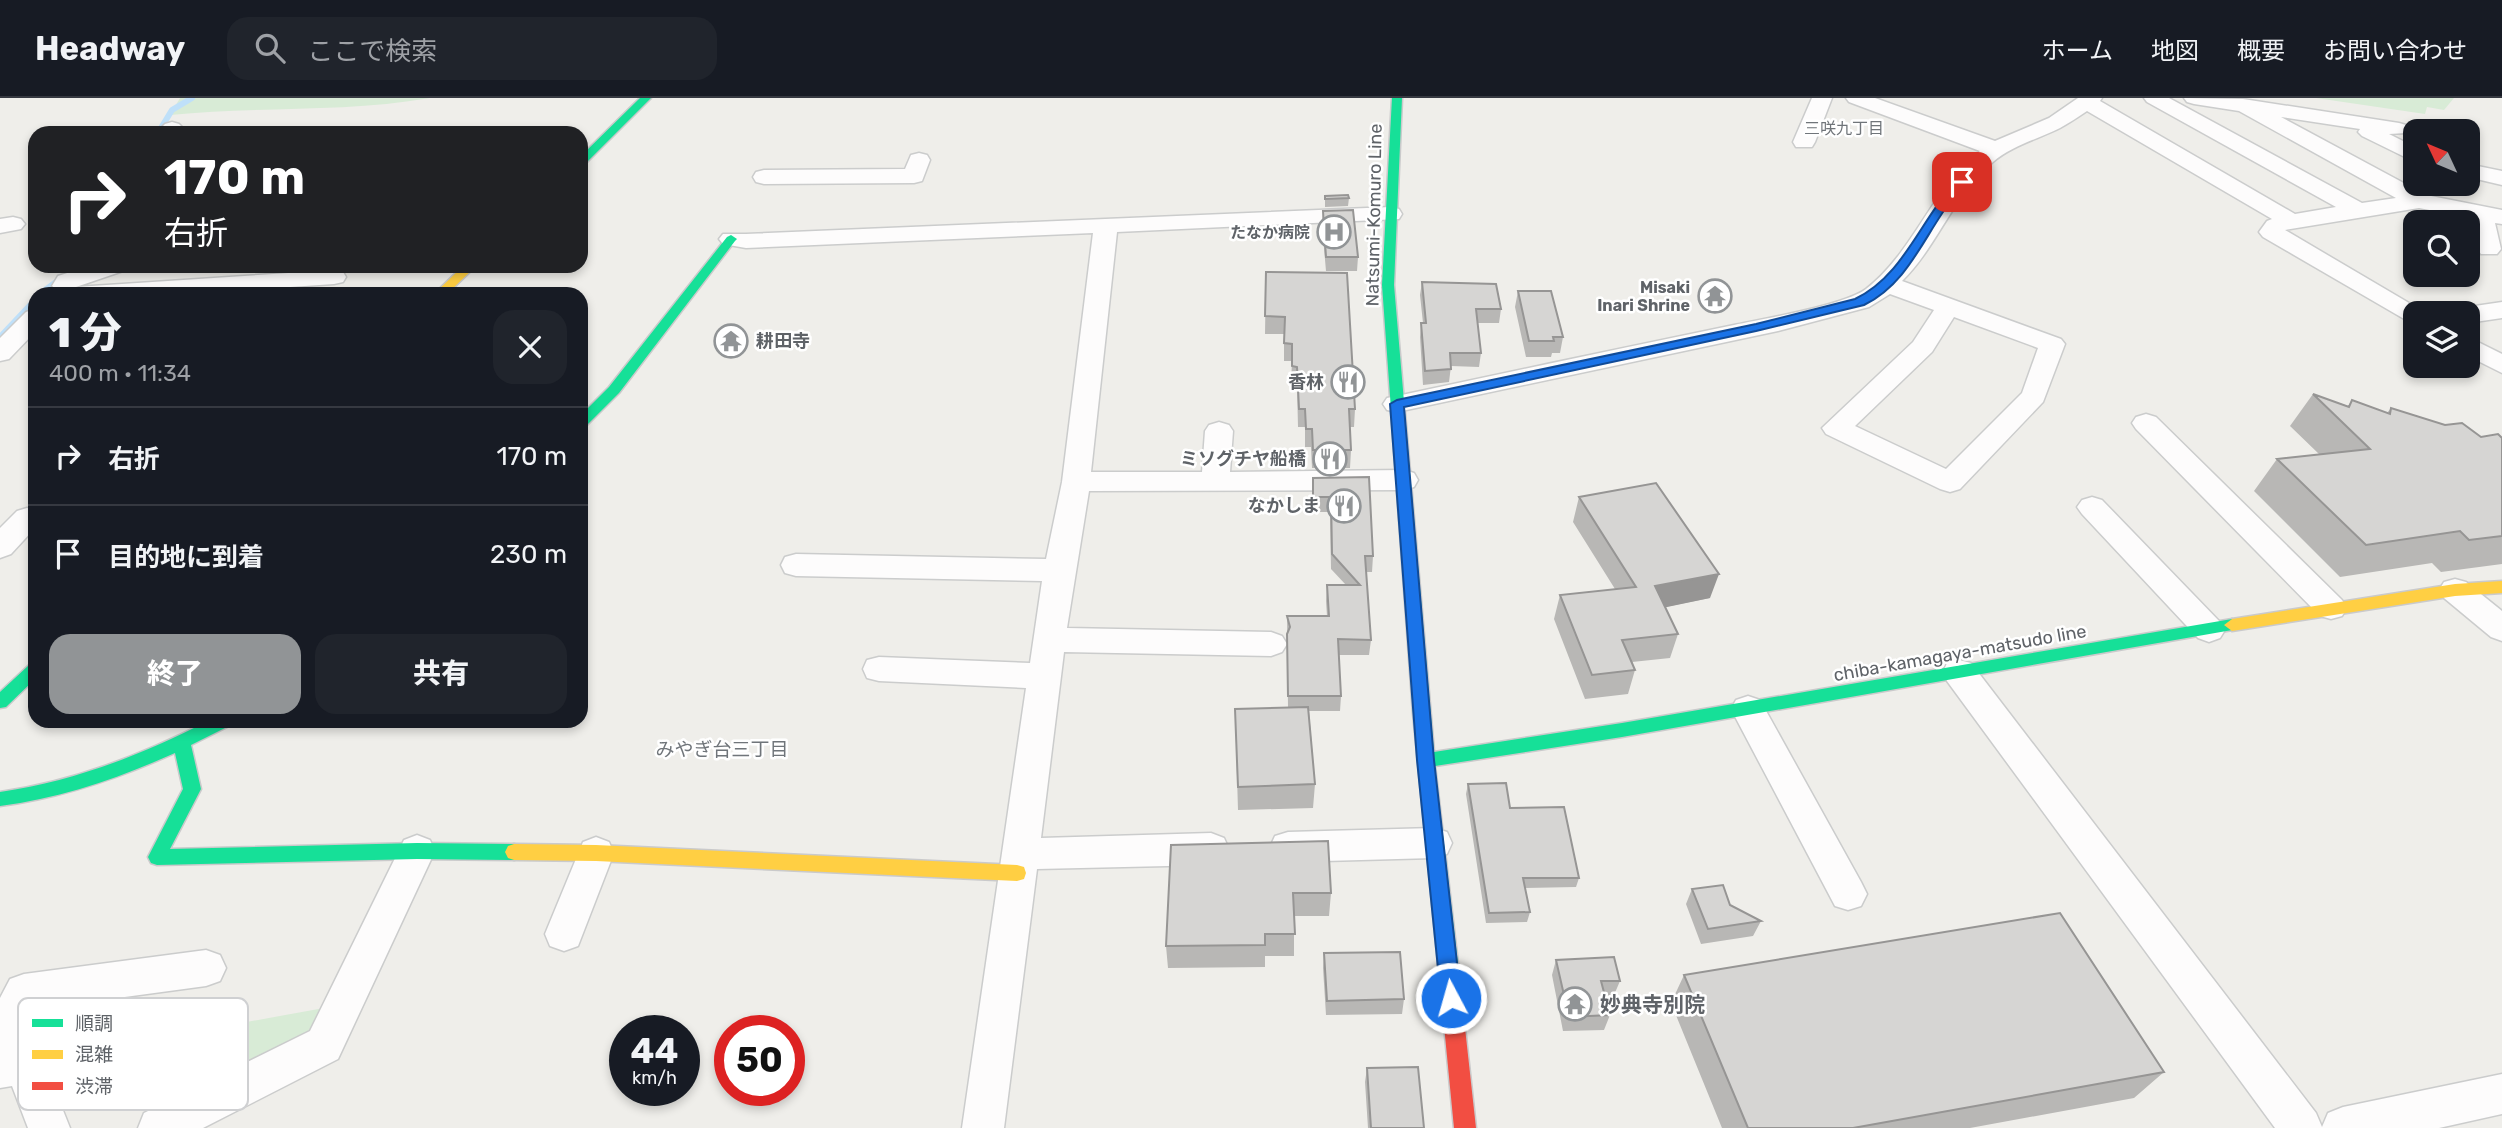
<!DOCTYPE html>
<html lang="ja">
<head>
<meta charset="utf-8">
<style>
  :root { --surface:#171b24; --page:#20242c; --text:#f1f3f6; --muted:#9ea1a6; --line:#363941; --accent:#919496 }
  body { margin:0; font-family:Rubik,"Noto Sans JP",sans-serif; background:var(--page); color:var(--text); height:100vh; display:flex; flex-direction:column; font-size:26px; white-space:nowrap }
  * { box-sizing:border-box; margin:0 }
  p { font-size:23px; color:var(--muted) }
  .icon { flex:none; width:38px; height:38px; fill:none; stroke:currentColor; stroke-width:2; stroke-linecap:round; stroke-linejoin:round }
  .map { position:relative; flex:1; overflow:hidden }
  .side { position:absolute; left:28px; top:189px; width:560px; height:441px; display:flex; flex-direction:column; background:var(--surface); border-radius:21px; box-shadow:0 4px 10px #0003 }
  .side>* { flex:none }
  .hud { position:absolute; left:28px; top:28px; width:560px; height:147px; border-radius:21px; box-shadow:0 4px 10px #0003; background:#202124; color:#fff; overflow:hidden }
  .needle { width:46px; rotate:314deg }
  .fabs { position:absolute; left:2403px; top:21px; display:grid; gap:14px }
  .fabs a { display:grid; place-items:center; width:77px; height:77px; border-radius:14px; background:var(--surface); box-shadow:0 4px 10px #0003; font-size:35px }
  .speed { position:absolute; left:609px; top:917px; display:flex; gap:14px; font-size:35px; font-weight:700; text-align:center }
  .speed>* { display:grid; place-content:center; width:91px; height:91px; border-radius:50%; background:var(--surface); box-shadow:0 4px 10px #0003; line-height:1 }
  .speed small { font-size:18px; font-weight:400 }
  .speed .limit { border:10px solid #d22; background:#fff; color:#111 }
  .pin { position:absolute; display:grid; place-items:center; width:60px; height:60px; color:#fff; margin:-30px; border-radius:14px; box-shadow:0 4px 10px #0006 }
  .me { position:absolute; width:77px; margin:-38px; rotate:354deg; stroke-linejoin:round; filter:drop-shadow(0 0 5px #0008) }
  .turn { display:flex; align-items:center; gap:24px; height:147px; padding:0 21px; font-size:32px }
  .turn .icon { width:91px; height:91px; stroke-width:2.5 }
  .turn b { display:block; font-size:49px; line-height:60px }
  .round { display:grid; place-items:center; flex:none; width:74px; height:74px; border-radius:21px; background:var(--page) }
  .overview { display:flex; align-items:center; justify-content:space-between; height:119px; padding:0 21px }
  h1 { font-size:42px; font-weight:800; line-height:52px }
  .action { display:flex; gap:14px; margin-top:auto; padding:14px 21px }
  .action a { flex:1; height:80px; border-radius:21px; background:var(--accent); color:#fff; font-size:28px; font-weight:800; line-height:80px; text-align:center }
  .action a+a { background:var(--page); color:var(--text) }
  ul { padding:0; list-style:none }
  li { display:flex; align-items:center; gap:21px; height:98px; padding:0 21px; border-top:2px solid var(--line) }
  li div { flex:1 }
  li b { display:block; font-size:26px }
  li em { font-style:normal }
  header { display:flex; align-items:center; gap:42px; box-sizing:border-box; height:98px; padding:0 35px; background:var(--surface); border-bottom:2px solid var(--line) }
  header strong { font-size:33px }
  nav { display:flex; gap:38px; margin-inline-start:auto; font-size:24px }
  .search { width:490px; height:63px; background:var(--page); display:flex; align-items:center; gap:18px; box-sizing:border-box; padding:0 24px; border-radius:21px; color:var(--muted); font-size:26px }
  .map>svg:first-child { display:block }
  .green { fill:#d8ebd6 }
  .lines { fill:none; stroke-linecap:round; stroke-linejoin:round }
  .stream { stroke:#bfe0f9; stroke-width:6 }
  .street-casing { stroke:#cbcccc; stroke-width:3 }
  .fast-casing { stroke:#cacacb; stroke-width:3 }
  .slow-casing { stroke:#cacacb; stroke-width:3 }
  .jam-casing { stroke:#cacacb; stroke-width:3 }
  .street { fill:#fdfcfc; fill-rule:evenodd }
  .fast { fill:#16e098; fill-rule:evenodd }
  .slow { fill:#ffcf43; fill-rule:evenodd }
  .jam { fill:#f24e42; fill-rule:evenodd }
  .wall { fill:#b8b7b5 }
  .shaded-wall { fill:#969594 }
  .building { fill:#d6d5d3; stroke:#969594; stroke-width:2 }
  .route { fill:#1a73e8; stroke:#114b97; stroke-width:2 }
  .labels { text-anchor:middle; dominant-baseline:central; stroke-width:5; stroke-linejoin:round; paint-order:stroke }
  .far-neighbourhood-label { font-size:16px; fill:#70757a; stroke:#fff }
  .far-poi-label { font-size:16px; font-weight:bold; fill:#5f6368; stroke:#fff; text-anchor:end }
  .street-label { font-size:18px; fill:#5f6368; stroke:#fff }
  .poi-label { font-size:18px; font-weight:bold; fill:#5f6368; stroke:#fff; text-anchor:end }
  .neighbourhood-label { font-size:19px; fill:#70757a; stroke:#fff }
  .near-poi-label { font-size:21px; font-weight:bold; fill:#5f6368; stroke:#fff; text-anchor:start }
  .key { fill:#fff; stroke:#cfd0d2; stroke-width:2 }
  .key-label { font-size:19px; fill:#5f6368 }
</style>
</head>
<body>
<header>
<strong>Headway</strong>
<div class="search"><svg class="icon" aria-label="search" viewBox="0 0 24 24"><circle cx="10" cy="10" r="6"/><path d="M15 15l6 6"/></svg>ここで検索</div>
<nav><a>ホーム</a><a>地図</a><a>概要</a><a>お問い合わせ</a></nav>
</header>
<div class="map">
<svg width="2502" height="1030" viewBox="0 0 2502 1030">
  <rect width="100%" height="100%" fill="#efeeea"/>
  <path class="green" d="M180,0H430C345,15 256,8 170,17Z
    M2316,0H2454L2444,12L2427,9L2425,16Z
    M324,910L314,928L297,945L200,997L230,927Z"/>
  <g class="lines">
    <path class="stream" d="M158,35L172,12L192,0
      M40,196L64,178
      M0,239L35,202"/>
    <defs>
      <path id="street" d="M1812,0H1832L1815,44L1812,49H1796L1793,44Z
        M1846,0H1875L1995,43L2049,20L2078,0H2102L2100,3L2295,116L2336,109L2147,4L2144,0H2169L2362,105L2396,100L2239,13L2194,6L2187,4L2184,0L2243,1L2399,25L2406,27L2410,31L2406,35L2389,36L2415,49V64L2362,38L2358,34L2360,31L2281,19L2426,97L2502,112V126L2495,125L2501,151L2497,156H2481L2477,151L2471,120L2419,110L2285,132L2426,215H2415V225L2406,222L2263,139L2259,134L2267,123L2272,121L2087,13C2078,19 2069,25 2060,30C2038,41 2011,48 1993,64C1952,99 1937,149 1902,183L2061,241L2065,246L2043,304L1960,391L1950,394L1940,391L1826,336L1822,330L1913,244L1934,212L1890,196L1869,209L1778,233L1397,314L1387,312L1383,306L1387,300L1397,298C1509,274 1622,250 1734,227C1763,221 1845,207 1866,191C1914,154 1932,90 1980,53L1849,4ZM1954,219L2038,250L2022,295L1946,371L1855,328L1932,254Z
        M172,24L179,26L183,30L179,35H156L165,26Z
        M919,55L927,57L930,62L922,83L914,85L764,86L756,84L753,79L756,74L764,72L905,71L911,57Z
        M2468,66L2502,73V87L2468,79Z
        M1391,109L1399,111L1402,116L1399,121L1117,134L1091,374H1202L1205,333L1209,327L1219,324L1229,327L1233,333L1230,374L1404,372L1414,375L1418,382L1414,389L1404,392L1089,393L1067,530L1271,534L1282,538L1287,546L1282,554L1271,558L1064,554L1041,740L1211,735L1224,740L1229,751L1224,762L1211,767L1037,771L1004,1030H962L1026,590L879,583L867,580L863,571L867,562L879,559L1030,565L1042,483L796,478L785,475L781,467L785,459L796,456L1046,461L1062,384L1093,135L746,150L723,146L719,141L723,136H746Z
        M13,119L21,121L25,126L21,131L0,135V121Z
        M89,168H126L123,173L76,189L334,172L343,174L346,179L343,184L334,186L187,196H63L52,188L58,178Z
        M2502,204V220L2468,225V215H2457L2468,209Z
        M35,211V234L9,261L0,263V240L26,214Z
        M2468,239L2502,256V275L2468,258Z
        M2146,316L2156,319L2342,502L2347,510L2342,518L2331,521L2320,518L2136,331L2132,325L2136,319Z
        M2092,399L2102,402L2220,524L2225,532L2220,540L2209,544L2198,540L2082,416L2077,409L2082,402Z
        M27,410L35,412V430L11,456L0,460V430L17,413Z
        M2455,481L2466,484L2502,513V543L2491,539L2444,500L2439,492L2444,484Z
        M1959,562L1971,565L2316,1015L2322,1029L2328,1015L2343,1009L2502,976V1016L2439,1030H2275L1947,583L1943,574L1947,565Z
        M1748,598L1760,602L1861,784L1867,796L1861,808L1848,812L1835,808L1731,611L1736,602Z
        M1434,730L1447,734L1452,745L1447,756L1434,760L1288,764L1275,760L1270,749L1275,738L1288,734Z
        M417,737L430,742L435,753L338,961L203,1030H138L144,1015L310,933L404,742Z
        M596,739L609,744L614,755L578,848L564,853L550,848L545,836L583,744Z
        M206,852L220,857L226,870L220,883L206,888L36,911L17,947L24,946L39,952L70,1030H28L12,988L0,990V900L10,881L24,876Z"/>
      <path id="fast" d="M640,0H651L585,66L581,67V58Z
        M1392,0H1402L1394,187L1434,654L1622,625L2232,521L2240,527L2238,531L1622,639L1435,668L1458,866L1455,872L1448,875L1441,872L1438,866L1413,615L1382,187Z
        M731,137L737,141L735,143L619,295L586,328L581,329V317L609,289L727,139Z
        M35,565V581L6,609L0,610V594L29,567Z
        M208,623H231L229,628L191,647L201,691L170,751L417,745L514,746L520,748L523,754L520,760L514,762L417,761L157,767L151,765L148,759L183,691L175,655C119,680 62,700 0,708V694C75,683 141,657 208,623Z"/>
      <path id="slow" d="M463,168H476L447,196H434Z
        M2502,483V495L2455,498L2232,533L2224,527L2232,521L2455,486Z
        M514,746L596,747L1017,767L1024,769L1026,775L1024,781L1017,783L596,763L514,762L508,760L505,754L508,748Z"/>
      <path id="jam" d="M1448,857L1455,860L1458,866L1476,1030H1454L1438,866L1441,860Z"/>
    </defs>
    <use href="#street" class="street-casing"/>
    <use href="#fast" class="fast-casing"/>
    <use href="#slow" class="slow-casing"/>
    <use href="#jam" class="jam-casing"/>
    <use href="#street" class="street"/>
    <use href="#fast" class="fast"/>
    <use href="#slow" class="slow"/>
    <use href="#jam" class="jam"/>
  </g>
  <path class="wall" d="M1325,98L1349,100L1348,108L1325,109Z
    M1323,113L1358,159L1357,173H1326L1322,127Z
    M1266,174L1355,311L1354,329H1350L1351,352L1350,370H1312L1311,349H1305V329H1298L1297,287L1291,286L1292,263H1284V236H1265Z
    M1422,184L1501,211L1499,225H1477L1481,255L1479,269L1451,268L1449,284L1423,287L1420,239L1421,225H1423L1420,197Z
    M1518,193L1563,239L1560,255H1552L1551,259H1526L1515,209Z
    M2313,296L2348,308L2352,302L2387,315L2391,310L2481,339L2502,340V466L2441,474L2432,465L2340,479L2254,393L2277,361L2319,356L2290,328Z
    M1369,379L1373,458L1372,474H1366L1371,542L1369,557H1339L1341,598L1340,613H1309L1315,686L1313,710L1238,712L1235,611L1288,610L1287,518H1327L1326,503L1327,487H1346L1331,471L1330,414H1313V380Z
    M1579,399L1710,500L1665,509L1678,536L1670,560L1632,564L1635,572L1628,596L1585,601L1554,521L1560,497L1615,491L1573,424Z
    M1468,686L1510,710L1579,780L1576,789L1525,790L1530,814L1527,824L1486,825L1466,696Z
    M1328,743L1331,795L1329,818H1294V858H1265V869L1168,870L1166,848Z
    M1692,791L1730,807L1761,823L1753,838L1701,846L1686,806Z
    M1324,855L1404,901L1402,916L1326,917L1323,870Z
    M1556,862L1620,883L1614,897L1605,898L1610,917L1604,932L1563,933L1552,877Z
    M1684,877L2164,974L2134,1000L1970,1030H1722L1671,905Z
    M1367,970L1424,1030H1368L1365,984Z"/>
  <path class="shaded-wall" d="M1719,476L1710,500L1648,513L1655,488Z"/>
  <path class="building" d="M1348,97L1349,100L1325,101V98Z
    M1353,112L1358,159H1326L1323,113Z
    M1266,174L1347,175L1355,311H1349L1351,352H1313L1312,331H1306L1305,311H1299L1297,269L1292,268V246L1284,245L1285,219L1265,218Z
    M1422,184L1496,186L1501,211H1476L1481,255H1450L1451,271L1425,273L1421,225H1426Z
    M1518,193H1551L1563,239H1553L1554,243H1529Z
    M2313,296L2349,309L2352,302L2390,316L2391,310L2445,327L2462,325L2481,339L2498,336L2502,340V438L2469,442L2460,433L2366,447L2277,361L2370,351Z
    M1369,379L1373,458H1365L1371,542L1338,541L1341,598H1288L1287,536L1290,529L1287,518H1329L1327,487H1360L1332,456L1331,399H1313V380Z
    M1656,385L1719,476L1655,488L1678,536L1622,542L1635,572L1592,577L1560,497L1636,489L1579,399Z
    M1308,609L1315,686L1238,689L1235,611Z
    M1506,685L1510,710L1564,709L1579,780H1523L1530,814L1489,815L1468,686Z
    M1328,743L1331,795H1293L1295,836H1265V847L1166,848L1171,747Z
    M1723,787L1730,807L1761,823L1708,831L1692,791Z
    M2060,815L2164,974L1853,1030H1748L1684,877Z
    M1400,854L1404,901L1327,903L1324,855Z
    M1614,859L1620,883H1601L1610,917L1569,919L1556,862Z
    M1418,969L1424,1030H1371L1367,970Z"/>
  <path class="route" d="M1958,82L1968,84C1963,90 1957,94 1953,100C1924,137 1909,185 1864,207L1756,233L1404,309L1434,662L1461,900L1458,907L1451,910L1444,907L1441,900L1417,662L1390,306L1397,302L1756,226L1855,201C1905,177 1921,119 1958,82Z"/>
  <defs>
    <symbol id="hospital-ring" viewBox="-11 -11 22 22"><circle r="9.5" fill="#fff" stroke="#919496" stroke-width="1.5"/><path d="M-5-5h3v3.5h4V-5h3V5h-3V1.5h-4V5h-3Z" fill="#919496"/></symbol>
    <symbol id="temple-ring" viewBox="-11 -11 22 22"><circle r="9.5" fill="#fff" stroke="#919496" stroke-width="1.5"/><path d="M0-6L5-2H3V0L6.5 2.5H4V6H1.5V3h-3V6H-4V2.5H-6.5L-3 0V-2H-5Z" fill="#919496"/></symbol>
    <symbol id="restaurant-ring" viewBox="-11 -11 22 22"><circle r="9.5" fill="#fff" stroke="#919496" stroke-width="1.5"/><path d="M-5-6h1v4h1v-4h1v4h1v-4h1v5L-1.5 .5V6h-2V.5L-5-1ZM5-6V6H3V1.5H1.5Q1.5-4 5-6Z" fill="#919496"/></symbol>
  </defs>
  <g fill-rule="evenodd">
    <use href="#hospital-ring" x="1315" y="115" width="38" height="38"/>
    <use href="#temple-ring" x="1696" y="179" width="38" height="38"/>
    <use href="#temple-ring" x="712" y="224" width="38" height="38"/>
    <use href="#restaurant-ring" x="1329" y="265" width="38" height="38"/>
    <use href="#restaurant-ring" x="1311" y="342" width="38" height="38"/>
    <use href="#restaurant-ring" x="1325" y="389" width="38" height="38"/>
    <use href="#temple-ring" x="1556" y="887" width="38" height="38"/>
  </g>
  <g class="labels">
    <g class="far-neighbourhood-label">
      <text x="1844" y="30">三咲九丁目</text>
    </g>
    <g class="far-poi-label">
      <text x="1310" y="134">たなか病院</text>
      <text x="1690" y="189">Misaki<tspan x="1690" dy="18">Inari Shrine</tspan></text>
    </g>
    <g class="street-label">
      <text transform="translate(1374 117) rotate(-89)">Natsumi-Komuro Line</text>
      <text transform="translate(1960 555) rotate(-10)">chiba-kamagaya-matsudo line</text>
    </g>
    <g class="poi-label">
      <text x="756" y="243" text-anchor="start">耕田寺</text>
      <text x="1324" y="284">香林</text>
      <text x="1306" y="361">ミソグチヤ船橋</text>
      <text x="1320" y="408">なかしま</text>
    </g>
    <g class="neighbourhood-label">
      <text x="722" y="651">みやぎ台三丁目</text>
    </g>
    <g class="near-poi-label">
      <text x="1600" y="906">妙典寺別院</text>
    </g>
  </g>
  <rect x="18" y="900" width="230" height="112" rx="10" class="key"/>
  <rect x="32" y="921" width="31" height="8" fill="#16e098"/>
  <rect x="32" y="952" width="31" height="9" fill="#ffcf43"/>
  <rect x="32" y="984" width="31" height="8" fill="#f24e42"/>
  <g class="key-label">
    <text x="75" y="932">順調</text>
    <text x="75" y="963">混雑</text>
    <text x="75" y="995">渋滞</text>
  </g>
</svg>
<div class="fabs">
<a><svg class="needle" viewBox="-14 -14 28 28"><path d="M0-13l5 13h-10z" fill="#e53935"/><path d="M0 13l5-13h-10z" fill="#9ea1a6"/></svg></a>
<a><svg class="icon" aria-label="search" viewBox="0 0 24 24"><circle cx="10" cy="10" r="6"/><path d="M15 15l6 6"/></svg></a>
<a><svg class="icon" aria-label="layers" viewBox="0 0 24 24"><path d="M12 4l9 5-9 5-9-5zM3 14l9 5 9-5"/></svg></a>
</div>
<div class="speed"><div>44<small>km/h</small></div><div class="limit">50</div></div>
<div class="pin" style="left:1962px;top:84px;background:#d93025"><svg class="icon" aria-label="arrive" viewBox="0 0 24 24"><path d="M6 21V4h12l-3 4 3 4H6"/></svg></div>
<svg class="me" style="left:1451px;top:900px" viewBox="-20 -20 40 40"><circle r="17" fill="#1a73e8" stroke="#fff" stroke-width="3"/><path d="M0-11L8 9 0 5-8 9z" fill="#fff"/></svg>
<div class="hud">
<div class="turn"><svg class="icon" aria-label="right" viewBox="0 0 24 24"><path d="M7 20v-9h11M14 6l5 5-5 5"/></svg><div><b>170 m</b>右折</div></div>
</div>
<section class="side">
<div class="overview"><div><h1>1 分</h1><p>400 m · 11:34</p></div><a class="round"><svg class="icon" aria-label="close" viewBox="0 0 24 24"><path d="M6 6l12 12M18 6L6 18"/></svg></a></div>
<ul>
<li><svg class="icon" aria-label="right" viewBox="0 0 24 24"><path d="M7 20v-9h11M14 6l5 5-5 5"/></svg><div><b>右折</b></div><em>170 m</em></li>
<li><svg class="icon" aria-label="arrive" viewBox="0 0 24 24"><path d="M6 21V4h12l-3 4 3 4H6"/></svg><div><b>目的地に到着</b></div><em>230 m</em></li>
</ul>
<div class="action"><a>終了</a><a>共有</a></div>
</section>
</div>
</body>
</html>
